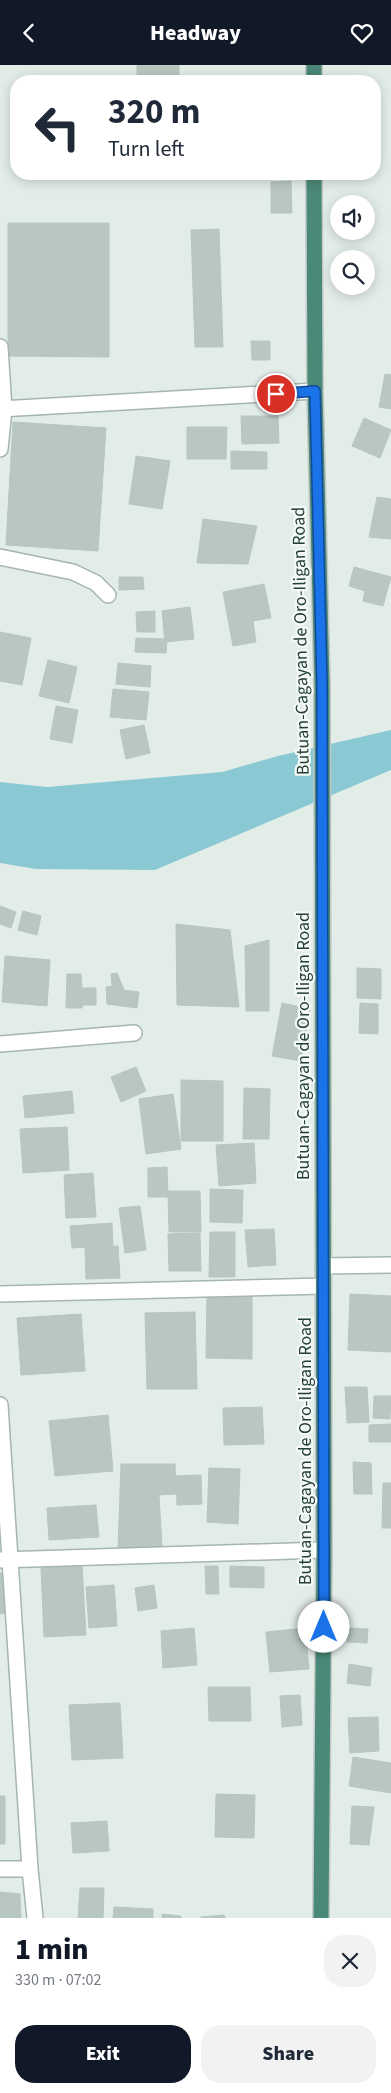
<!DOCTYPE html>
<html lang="en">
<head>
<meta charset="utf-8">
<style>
  :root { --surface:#fff; --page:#f2f2f3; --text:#1f2937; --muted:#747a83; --accent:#111827 }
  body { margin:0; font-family:"Source Sans 3",sans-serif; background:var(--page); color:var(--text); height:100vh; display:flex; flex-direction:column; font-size:19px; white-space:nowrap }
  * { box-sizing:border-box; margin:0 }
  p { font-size:16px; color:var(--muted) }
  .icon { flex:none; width:28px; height:28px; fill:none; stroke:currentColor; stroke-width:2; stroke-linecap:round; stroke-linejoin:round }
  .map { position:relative; height:1853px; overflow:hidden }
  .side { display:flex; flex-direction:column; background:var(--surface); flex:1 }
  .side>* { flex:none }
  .top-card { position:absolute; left:10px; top:10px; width:371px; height:105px; border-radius:20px; box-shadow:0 2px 12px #0003; background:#fff; color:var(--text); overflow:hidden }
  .fabs { position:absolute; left:330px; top:130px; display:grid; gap:10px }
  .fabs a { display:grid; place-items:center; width:45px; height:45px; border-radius:50%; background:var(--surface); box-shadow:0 2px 12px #0003; font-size:25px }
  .pin { position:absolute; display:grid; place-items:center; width:42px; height:42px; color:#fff; margin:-21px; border:2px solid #fff; border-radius:50%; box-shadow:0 1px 5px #0007 }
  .me { position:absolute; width:55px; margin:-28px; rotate:0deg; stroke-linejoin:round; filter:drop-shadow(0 0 4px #0008) }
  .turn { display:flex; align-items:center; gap:18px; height:105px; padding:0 15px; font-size:22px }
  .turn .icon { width:65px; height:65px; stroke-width:2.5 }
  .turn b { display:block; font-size:35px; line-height:42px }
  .round { display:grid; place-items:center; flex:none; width:52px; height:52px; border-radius:20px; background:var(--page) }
  .summary { display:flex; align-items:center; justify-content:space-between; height:85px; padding:0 15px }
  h1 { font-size:30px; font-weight:800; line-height:38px; color:var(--accent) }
  .button { display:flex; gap:10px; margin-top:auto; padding:10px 15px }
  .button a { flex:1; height:58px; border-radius:20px; background:var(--accent); color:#fff; font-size:20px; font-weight:800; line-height:58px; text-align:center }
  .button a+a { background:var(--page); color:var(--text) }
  header { display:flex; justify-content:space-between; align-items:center; height:65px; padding:0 15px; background:var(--accent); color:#fff; font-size:22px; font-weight:800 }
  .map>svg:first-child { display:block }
  .water { fill:#8ac9d3 }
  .building { fill:#b8c8c1; stroke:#b5c7bf }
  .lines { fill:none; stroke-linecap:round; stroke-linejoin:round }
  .service-casing { stroke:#a5b5af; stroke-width:18 }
  .minor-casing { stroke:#a5b5af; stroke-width:18 }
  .tertiary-casing { stroke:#a5b5af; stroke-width:18 }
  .trunk-casing { stroke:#c1c9c7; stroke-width:18 }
  .service { stroke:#fff; stroke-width:15 }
  .minor { stroke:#fff; stroke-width:15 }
  .tertiary { stroke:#fff; stroke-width:15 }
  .trunk { stroke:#4a8878; stroke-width:15 }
  .route-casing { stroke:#114b97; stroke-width:12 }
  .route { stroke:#1a73e8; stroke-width:9 }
  .labels { text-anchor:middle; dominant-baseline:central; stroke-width:4.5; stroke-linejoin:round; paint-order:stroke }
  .street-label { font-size:18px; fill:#223f37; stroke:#f4f9f6 }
</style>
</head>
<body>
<header><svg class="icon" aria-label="back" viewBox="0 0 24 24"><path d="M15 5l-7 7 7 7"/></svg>Headway<svg class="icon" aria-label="heart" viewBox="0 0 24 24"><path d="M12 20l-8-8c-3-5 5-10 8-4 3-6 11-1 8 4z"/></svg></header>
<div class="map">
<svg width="391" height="1853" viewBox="0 0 391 1853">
  <rect width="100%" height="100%" fill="#e3ede8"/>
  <path class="water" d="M391,665V705L155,805L36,804L0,798V717L47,722L222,707L278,691Z"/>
  <path class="building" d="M137,0H179V16H137Z
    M291,116L292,148H271V117Z
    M8,158H109V292L8,291Z
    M219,164L223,282H195L191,165Z
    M251,276H270V295H252Z
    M385,309L391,310V344L379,342Z
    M241,351H278L279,378L242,379Z
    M364,353L391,365L380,393L352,381Z
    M13,357L106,363L98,486L6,480Z
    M187,362H227L226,394H187Z
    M231,386L267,387V404H231Z
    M136,391L170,396L162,444L129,439Z
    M377,432L391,434V474L369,472Z
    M203,454L257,461L248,499L197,498Z
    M354,502L391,512L383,541L363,536L365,526L349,521Z
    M119,512H143L144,524L119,525Z
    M264,519L271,553L253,556L256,577L233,581L223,527Z
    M190,542L194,574L165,577L162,546Z
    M155,546V567H137L136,547Z
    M0,567L31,573L22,620L0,616Z
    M136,573L167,574L166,588L135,587Z
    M48,595L77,602L69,638L39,631Z
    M118,598L151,601L150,622L116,619Z
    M113,624L149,627L146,655L110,652Z
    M56,641L78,645L72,678L50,674Z
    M144,660L150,688L126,694L120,665Z
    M0,841L16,847L11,863L0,859Z
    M23,846L41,851L37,870L18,865Z
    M176,859L230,865L239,942L177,940Z
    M269,875V946H246L245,881Z
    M5,891L50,895L47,941L2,937Z
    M357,903L381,904V934L357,933Z
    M117,908L124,925L139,927L137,943L107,939L106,922L112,921L111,909Z
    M67,909H81L82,923H96V940H83L82,943H66Z
    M282,938L310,944L301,996L272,991Z
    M360,938L378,939V969L359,968Z
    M136,1002L146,1026L121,1037L111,1012Z
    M181,1015L223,1016V1076H181Z
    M244,1023L270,1024L269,1074H243Z
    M72,1026L74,1048L25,1053L23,1031Z
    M173,1029L181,1084L146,1089L139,1034Z
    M67,1062L69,1105L23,1108L20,1064Z
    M254,1078L256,1118L219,1121L216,1080Z
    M167,1102L168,1132H148V1103Z
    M93,1108L96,1152L66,1153L64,1110Z
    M210,1124L243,1125L242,1158L210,1157Z
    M168,1126H200L201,1167H169Z
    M140,1141L146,1185L125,1188L119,1143Z
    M112,1158L113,1180L72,1183L70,1161Z
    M274,1164L276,1200L248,1202L245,1165Z
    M210,1167H235V1212H209Z
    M200,1168L201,1206H169L168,1169Z
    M118,1181L120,1213L86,1214L85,1182Z
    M207,1228L252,1229V1294L206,1293Z
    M350,1229L391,1231V1287L348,1285Z
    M195,1247L197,1324H147L145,1248Z
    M81,1249L85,1306L21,1310L17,1253Z
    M345,1322H367L369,1357L347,1358Z
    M374,1331H391L390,1354L373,1353Z
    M262,1342L264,1379L224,1380L223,1343Z
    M108,1350L113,1406L55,1411L49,1356Z
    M391,1359V1377H369V1360Z
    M353,1397L371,1398L372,1429H354Z
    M121,1399H175L176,1429L159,1430L162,1481L118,1484Z
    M209,1403L240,1404L238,1459L207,1457Z
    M201,1410L202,1439L177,1440L176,1411Z
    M383,1418H391V1463H382Z
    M96,1440L99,1472L49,1475L47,1443Z
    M82,1501L86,1570L44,1572L41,1503Z
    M205,1501H218L219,1529H206Z
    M230,1501L264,1502V1523L230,1522Z
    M0,1508H2L6,1548L0,1549Z
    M114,1520L117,1561L89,1563L86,1522Z
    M154,1520L157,1543L138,1546L135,1523Z
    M194,1563L197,1600L163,1603L161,1566Z
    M305,1563L309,1604L270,1607L266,1567Z
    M348,1563L368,1564L367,1578L347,1577Z
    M349,1599L372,1603L370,1621L347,1618Z
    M208,1622H250L251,1656H209Z
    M300,1630L302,1660L282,1662L280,1631Z
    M120,1638L123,1693L72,1695L69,1640Z
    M378,1652L379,1686L350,1688L348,1653Z
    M353,1692L391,1698V1728L349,1721Z
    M216,1729L255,1730L254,1773L215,1772Z
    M0,1731H5V1779H0Z
    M352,1741L374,1742L369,1780L350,1779Z
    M107,1756L109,1786L73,1788L71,1758Z
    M80,1823H104L103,1853H78Z
    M0,1827L20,1829L21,1853H0Z
    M114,1842L153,1844V1853H113Z
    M162,1849L181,1851V1853H162Z
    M224,1850L225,1853H201V1852Z"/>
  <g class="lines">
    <defs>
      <path id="service" d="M0,384L4,344
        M0,492L73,507L96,518L108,530"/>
      <path id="minor" d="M0,282L4,344
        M0,344L315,326
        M0,979L134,968
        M323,1201L391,1200
        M0,1229L323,1221
        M0,1340L30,1804L35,1853
        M0,1804H30"/>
      <path id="tertiary" d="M0,1495L324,1485"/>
      <path id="trunk" d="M314,0V16
        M314,109L315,326L322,620L324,1485L321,1853"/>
    </defs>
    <use href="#service" class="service-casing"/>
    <use href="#minor" class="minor-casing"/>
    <use href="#tertiary" class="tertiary-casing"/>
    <use href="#trunk" class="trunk-casing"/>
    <use href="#service" class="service"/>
    <use href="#minor" class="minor"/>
    <use href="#tertiary" class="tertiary"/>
    <use href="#trunk" class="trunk"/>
  </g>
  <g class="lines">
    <defs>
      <path id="route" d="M276,329L315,326L322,620L324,1562"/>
    </defs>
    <use href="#route" class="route-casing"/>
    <use href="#route" class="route"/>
  </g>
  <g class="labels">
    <g class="street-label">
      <text transform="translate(301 576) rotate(-91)">Butuan-Cagayan de Oro-Iligan Road</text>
      <text transform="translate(303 981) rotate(-90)">Butuan-Cagayan de Oro-Iligan Road</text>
      <text transform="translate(305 1386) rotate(-90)">Butuan-Cagayan de Oro-Iligan Road</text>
    </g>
  </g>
</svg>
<div class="fabs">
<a><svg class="icon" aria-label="sound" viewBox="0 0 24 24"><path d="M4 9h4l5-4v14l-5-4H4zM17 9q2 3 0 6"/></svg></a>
<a><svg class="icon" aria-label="search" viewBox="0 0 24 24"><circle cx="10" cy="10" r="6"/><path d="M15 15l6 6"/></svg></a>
</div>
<div class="pin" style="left:276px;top:329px;background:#d93025"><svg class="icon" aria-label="arrive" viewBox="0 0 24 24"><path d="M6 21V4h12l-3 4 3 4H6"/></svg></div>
<svg class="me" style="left:324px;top:1562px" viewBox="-20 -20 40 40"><circle r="19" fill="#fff"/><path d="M0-13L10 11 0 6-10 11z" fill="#1a73e8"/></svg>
<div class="top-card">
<div class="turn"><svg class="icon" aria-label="left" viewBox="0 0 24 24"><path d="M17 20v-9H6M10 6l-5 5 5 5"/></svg><div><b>320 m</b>Turn left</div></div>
</div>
</div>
<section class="side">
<div class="summary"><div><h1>1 min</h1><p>330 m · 07:02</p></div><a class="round"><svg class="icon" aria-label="close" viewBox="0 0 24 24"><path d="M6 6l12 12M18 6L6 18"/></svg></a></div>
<div class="button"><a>Exit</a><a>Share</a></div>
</section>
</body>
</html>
